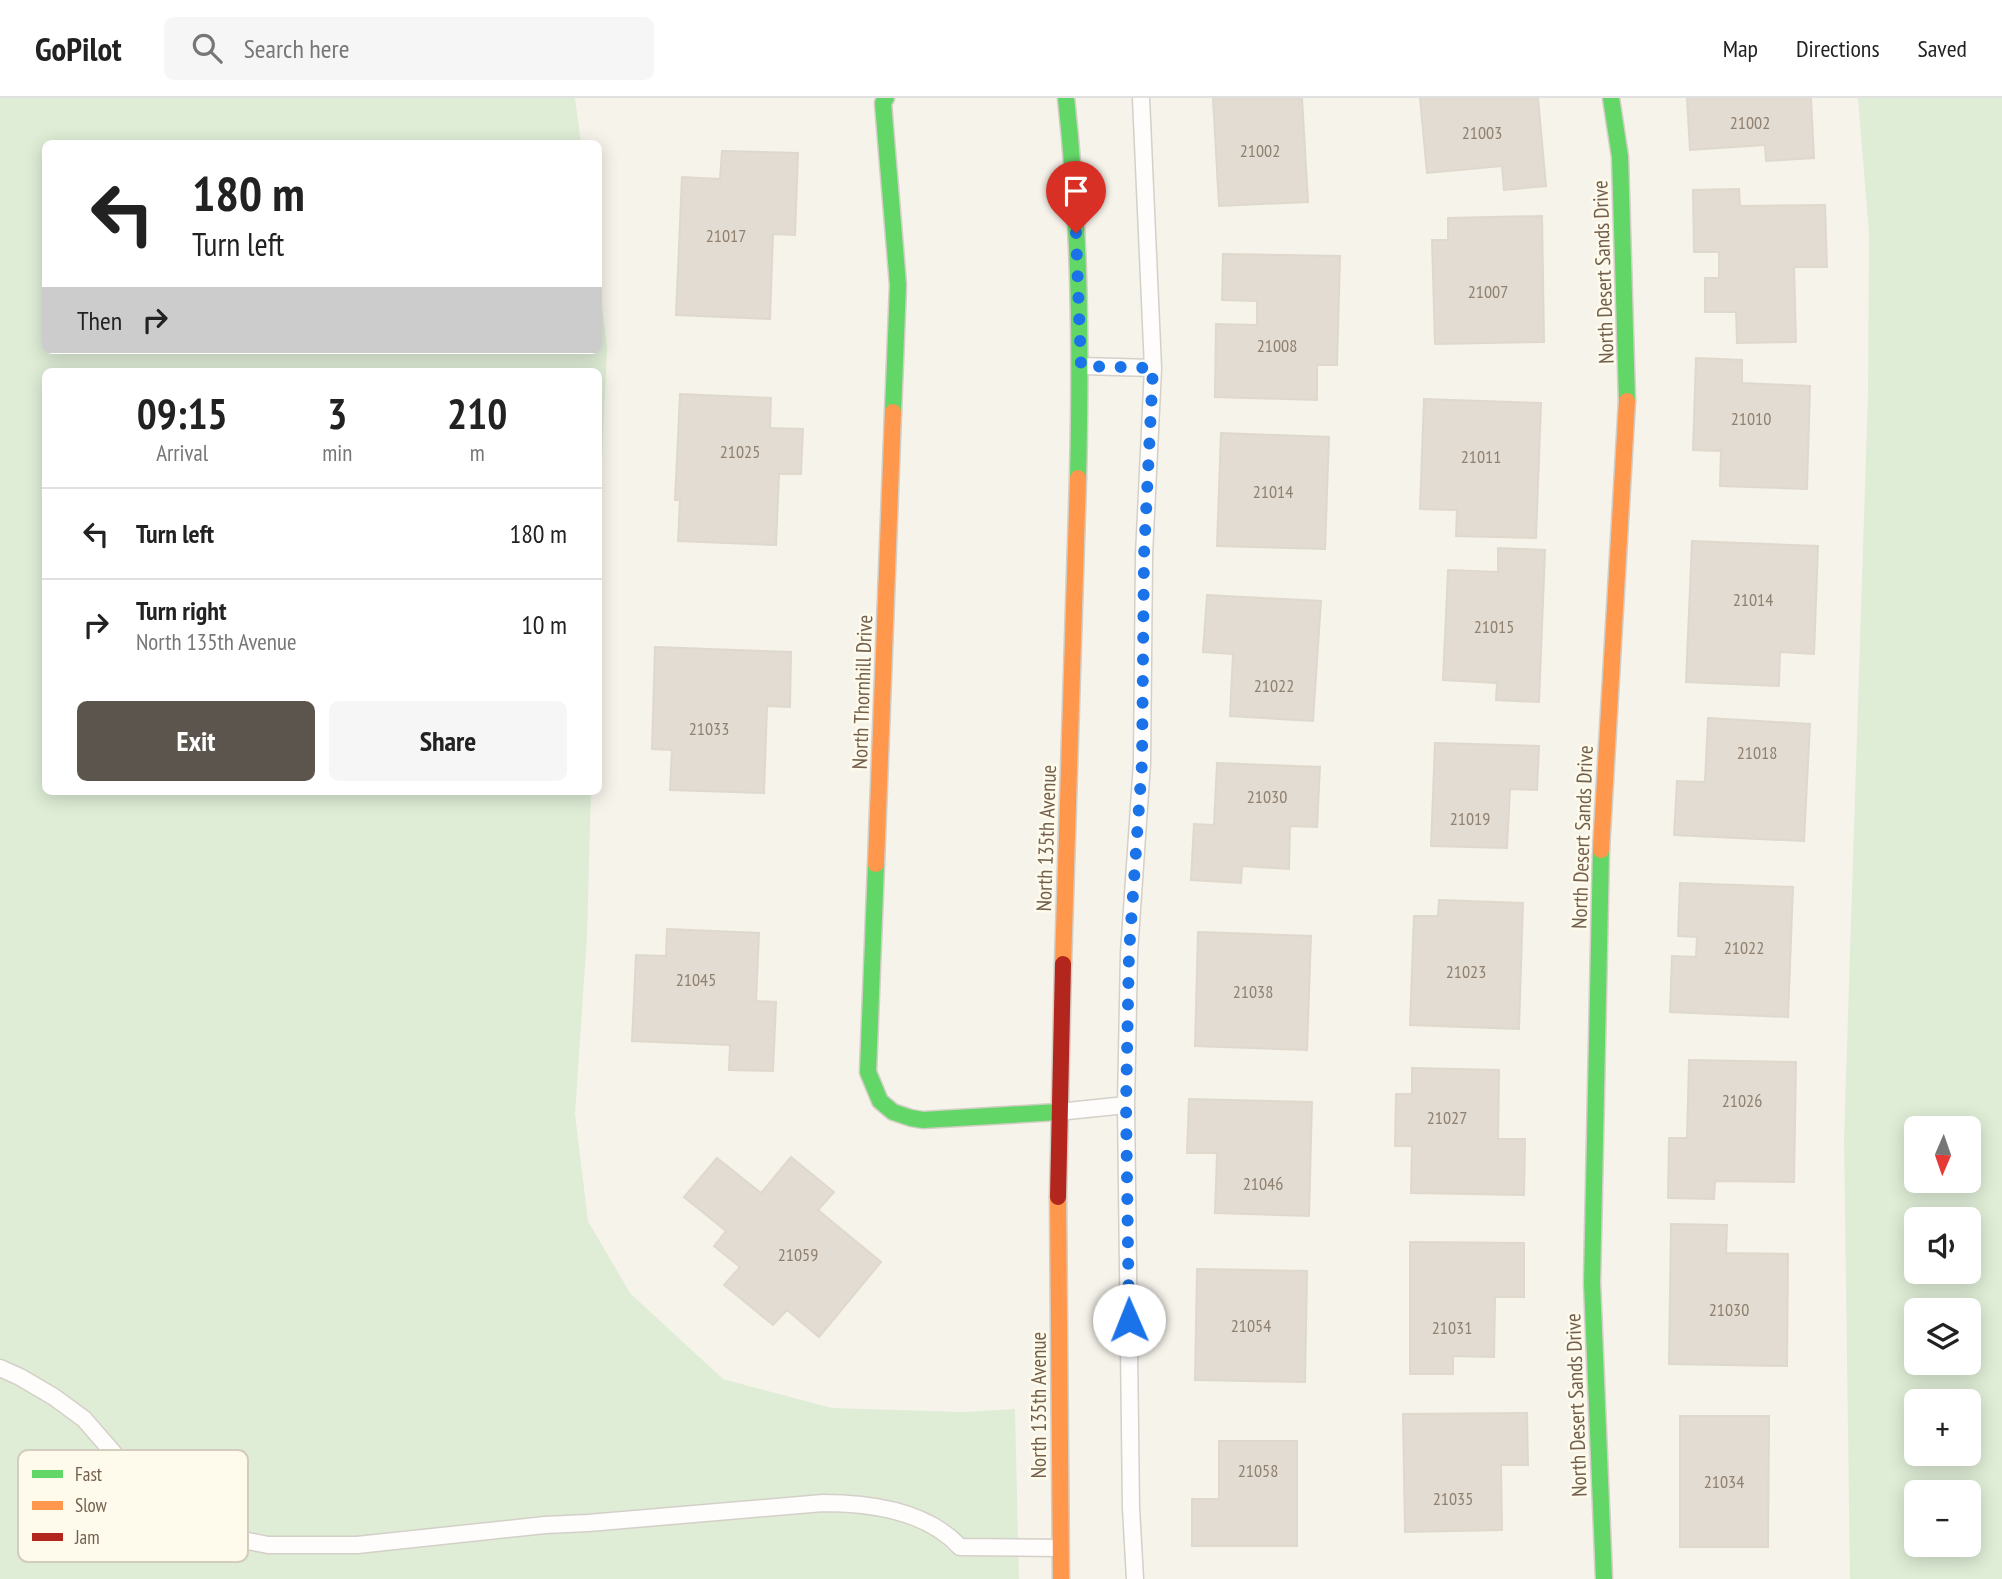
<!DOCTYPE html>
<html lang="en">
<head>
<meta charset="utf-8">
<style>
  :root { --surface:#fff; --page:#f6f6f6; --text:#222; --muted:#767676; --line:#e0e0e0; --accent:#5b554e }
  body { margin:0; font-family:"PT Sans Narrow",sans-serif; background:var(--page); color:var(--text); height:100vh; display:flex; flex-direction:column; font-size:26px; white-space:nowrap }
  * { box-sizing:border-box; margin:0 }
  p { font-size:23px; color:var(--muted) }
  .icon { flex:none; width:38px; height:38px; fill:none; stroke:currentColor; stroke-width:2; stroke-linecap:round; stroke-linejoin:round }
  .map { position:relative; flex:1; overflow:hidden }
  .drawer { position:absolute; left:42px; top:270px; width:560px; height:427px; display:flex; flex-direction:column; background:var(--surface); border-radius:10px; box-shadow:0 4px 18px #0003 }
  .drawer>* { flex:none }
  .guide { position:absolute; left:42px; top:42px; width:560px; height:214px; border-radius:10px; box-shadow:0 4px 18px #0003; background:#fff; color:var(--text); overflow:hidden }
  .needle { width:46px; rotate:182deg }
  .fabs { position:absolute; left:1904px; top:1018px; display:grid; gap:14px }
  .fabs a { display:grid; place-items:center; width:77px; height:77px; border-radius:10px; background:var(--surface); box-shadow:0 4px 18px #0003; font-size:35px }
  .pin { position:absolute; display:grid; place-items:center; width:60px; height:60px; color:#fff; margin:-72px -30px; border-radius:50% 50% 50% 0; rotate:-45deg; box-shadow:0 0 7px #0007 }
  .pin .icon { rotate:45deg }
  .me { position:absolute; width:77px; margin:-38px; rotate:359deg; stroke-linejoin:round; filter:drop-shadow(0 0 5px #0008) }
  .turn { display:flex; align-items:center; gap:24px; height:147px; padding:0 35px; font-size:32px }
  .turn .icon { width:91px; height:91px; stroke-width:2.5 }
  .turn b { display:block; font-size:49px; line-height:60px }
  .then { display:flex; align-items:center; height:66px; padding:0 35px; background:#0003; gap:14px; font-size:26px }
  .eta { display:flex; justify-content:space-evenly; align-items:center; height:119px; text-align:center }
  .eta b { font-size:42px; font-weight:700; line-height:49px }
  .button { display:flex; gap:14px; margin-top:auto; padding:14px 35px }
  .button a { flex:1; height:80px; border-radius:10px; background:var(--accent); color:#fff; font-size:28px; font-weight:700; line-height:80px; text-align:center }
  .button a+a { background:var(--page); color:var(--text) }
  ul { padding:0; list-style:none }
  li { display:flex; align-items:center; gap:21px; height:91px; padding:0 35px; border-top:2px solid var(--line) }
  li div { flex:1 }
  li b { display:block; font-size:26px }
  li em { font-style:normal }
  header { display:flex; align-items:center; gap:42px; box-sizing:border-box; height:98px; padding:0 35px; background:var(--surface); border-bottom:2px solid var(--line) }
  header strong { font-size:33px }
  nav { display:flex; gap:38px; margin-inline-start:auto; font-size:24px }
  .search { width:490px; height:63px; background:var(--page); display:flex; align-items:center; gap:18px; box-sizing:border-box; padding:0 24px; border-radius:10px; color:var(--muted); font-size:26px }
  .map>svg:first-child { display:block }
  .green { fill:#dfedd6; fill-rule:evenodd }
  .building { fill:#e2dcd2; stroke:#dfd8cd; stroke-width:2 }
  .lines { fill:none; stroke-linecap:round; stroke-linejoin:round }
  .lane-casing { stroke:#d4d0c8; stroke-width:19 }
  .fast-casing { stroke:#d4cfc6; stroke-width:19 }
  .slow-casing { stroke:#d4cfc6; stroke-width:19 }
  .jam-casing { stroke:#d4cfc6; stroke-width:19 }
  .lane { stroke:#fefdfc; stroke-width:16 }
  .fast { stroke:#63d668; stroke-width:16 }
  .slow { stroke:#ff974d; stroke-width:16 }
  .jam { stroke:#b3261e; stroke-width:16 }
  .route { stroke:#1a73e8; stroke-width:12; stroke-dasharray:0 21.6 }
  .labels { text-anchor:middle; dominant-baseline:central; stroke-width:5; stroke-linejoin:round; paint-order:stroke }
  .number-label { font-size:18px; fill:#908170 }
  .street-label { font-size:21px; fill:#73604c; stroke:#fefaec }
  .key { fill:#fefaec; stroke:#d4ccbc; stroke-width:2 }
  .key-label { font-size:19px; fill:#73604c }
</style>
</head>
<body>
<header>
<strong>GoPilot</strong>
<div class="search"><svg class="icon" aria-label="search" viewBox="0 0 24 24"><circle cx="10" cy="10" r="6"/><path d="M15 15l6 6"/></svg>Search here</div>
<nav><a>Map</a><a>Directions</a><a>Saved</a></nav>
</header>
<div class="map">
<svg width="2002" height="1481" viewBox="0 0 2002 1481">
  <rect width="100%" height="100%" fill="#f6f3eb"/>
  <path class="green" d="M0,0H575L581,45L46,46V252H598L599,182L607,250L599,435L598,273H46V693H591L587,839L575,1016L588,1123L630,1195L723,1281L832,1310L962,1314L1015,1311L1019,1481H0Z
    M1858,0H2002V1481H1850L1844,1041L1868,294L1869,136ZM1916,1031H1969V1083H1916ZM1916,1122H1969V1174H1916ZM1916,1213H1969V1265H1916ZM1916,1304H1969V1356H1916ZM1916,1395H1969V1447H1916Z"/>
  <path class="building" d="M1213,0H1302L1308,104L1219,108Z
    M1420,0H1538L1546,88L1504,92L1502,68L1427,75Z
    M1687,0H1811L1814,60L1766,63L1765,47L1690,52Z
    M722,53L798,55L795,137L773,136L770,221L676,217L682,79L720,81Z
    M1739,91L1740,108L1825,107L1827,169H1794L1796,244L1737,245L1736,214H1705V180H1719V154H1694L1693,92Z
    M1542,118L1544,244L1435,246L1432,142H1448V120Z
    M1223,156L1340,158L1337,267H1317V302L1215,299L1216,226L1257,227V203L1222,202Z
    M1696,260L1742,262V285L1810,288L1807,391L1720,388L1721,353L1693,352Z
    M680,296L771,300L770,330L803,331L801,376H779L776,447L678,443L680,402H675Z
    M1424,301L1541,305L1536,440L1456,438L1457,412L1420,411Z
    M1221,335L1329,339L1325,451L1217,448Z
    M1692,443L1818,448L1814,556L1780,554L1779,588L1686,584Z
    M1498,450L1545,452L1539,604L1496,602L1497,585L1443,582L1448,472L1498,474Z
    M1207,497L1321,503L1313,623L1230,618L1233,556L1203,554Z
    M655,549L791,554L790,609L767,608L764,695L670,692L672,652L652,651Z
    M1708,620L1810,626L1804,743L1674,737L1677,683L1705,684Z
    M1435,645L1539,648L1537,692L1510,691L1507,750L1431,748Z
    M1217,665L1320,669L1317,729L1290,728L1289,771L1242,768L1241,785L1191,782L1194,726L1214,727Z
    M1680,785L1793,789L1788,919L1670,914L1672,858L1696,859L1697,839L1678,838Z
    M1439,802L1523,805L1519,931L1410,927L1414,818H1438Z
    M667,831L759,835L756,903L776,904L773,973L729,972L730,947L632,943L636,857L666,858Z
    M1198,834L1311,838L1307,952L1195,948Z
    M1689,962L1796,964L1794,1084L1715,1083L1714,1101L1668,1100L1669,1040H1687Z
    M1412,970L1499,972L1498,1041H1525L1524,1097L1411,1095L1412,1048H1395L1396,996H1412Z
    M1189,1001L1312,1004L1309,1118L1215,1115L1217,1055H1187Z
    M791,1059L834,1094L818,1112L881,1164L819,1239L787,1212L773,1227L724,1187L740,1169L714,1148L726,1133L684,1099L717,1060L761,1095Z
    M1671,1126L1727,1127L1726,1155L1788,1156L1787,1268L1669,1266Z
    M1410,1144L1524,1145V1199H1495L1494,1259L1453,1258V1276H1410Z
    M1197,1171L1307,1173L1305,1284L1195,1282Z
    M1527,1315L1528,1367H1501L1502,1432L1405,1434L1403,1316Z
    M1680,1318H1769L1768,1449H1680Z
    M1219,1343H1297V1448H1192V1401H1219Z"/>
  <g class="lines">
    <defs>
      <path id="lane" d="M1081,268L1153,270
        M1058,1014L1126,1007
        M0,1270L20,1279L54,1299L84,1321L130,1374L185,1419L238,1441L268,1447H357L545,1427L588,1425L823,1405C870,1405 927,1413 960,1449L1059,1450
        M1135,1481L1131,1410L1126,1007L1129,855L1142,665L1144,457L1153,270L1141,0"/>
      <path id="fast" d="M886,0L883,5L898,187L893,314
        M1066,0C1080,126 1081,253 1078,380
        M1611,0L1620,59L1627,303
        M1601,752L1592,1185L1604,1481
        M876,766L868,974L880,1003L893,1014L911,1020L923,1022L1058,1014"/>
      <path id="slow" d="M1601,752L1627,303
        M876,766L893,314
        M1063,866L1078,380
        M1058,1099L1061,1481"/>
      <path id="jam" d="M1058,1099L1063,866"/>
    </defs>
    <use href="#lane" class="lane-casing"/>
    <use href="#fast" class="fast-casing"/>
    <use href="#slow" class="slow-casing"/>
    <use href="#jam" class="jam-casing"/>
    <use href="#lane" class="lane"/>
    <use href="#fast" class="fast"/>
    <use href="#slow" class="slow"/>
    <use href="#jam" class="jam"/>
  </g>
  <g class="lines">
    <path class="route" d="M1076,135L1081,268L1153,270L1144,457L1142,665L1129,855L1126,1007L1129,1222"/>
  </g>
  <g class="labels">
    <g class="number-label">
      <text x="1750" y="24">21002</text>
      <text x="1482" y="34">21003</text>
      <text x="1260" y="52">21002</text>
      <text x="726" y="137">21017</text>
      <text x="1488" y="193">21007</text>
      <text x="1277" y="247">21008</text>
      <text x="1751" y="320">21010</text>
      <text x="740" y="353">21025</text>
      <text x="1481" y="358">21011</text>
      <text x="1273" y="393">21014</text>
      <text x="1753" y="501">21014</text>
      <text x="1494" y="528">21015</text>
      <text x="1274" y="587">21022</text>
      <text x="709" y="630">21033</text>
      <text x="1757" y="654">21018</text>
      <text x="1267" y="698">21030</text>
      <text x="1470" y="720">21019</text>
      <text x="1744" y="849">21022</text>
      <text x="1466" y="873">21023</text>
      <text x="696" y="881">21045</text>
      <text x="1253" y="893">21038</text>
      <text x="1742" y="1002">21026</text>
      <text x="1447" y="1019">21027</text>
      <text x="1263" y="1085">21046</text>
      <text x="798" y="1156">21059</text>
      <text x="1729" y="1211">21030</text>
      <text x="1251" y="1227">21054</text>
      <text x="1452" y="1229">21031</text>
      <text x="1258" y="1372">21058</text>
      <text x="1724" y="1383">21034</text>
      <text x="1453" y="1400">21035</text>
    </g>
    <g class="street-label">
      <text transform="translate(1603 174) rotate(-92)">North Desert Sands Drive</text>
      <text transform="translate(862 594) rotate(-88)">North Thornhill Drive</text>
      <text transform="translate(1582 739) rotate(-88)">North Desert Sands Drive</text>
      <text transform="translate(1046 740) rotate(-88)">North 135th Avenue</text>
      <text transform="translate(1038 1307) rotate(-90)">North 135th Avenue</text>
      <text transform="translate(1576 1307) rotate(-92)">North Desert Sands Drive</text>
    </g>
  </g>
  <rect x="18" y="1352" width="230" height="112" rx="10" class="key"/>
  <rect x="32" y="1372" width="31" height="8" fill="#63d668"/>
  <rect x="32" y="1403" width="31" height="9" fill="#ff974d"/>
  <rect x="32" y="1435" width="31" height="8" fill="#b3261e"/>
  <g class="key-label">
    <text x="75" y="1383">Fast</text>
    <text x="75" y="1414">Slow</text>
    <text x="75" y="1446">Jam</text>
  </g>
</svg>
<div class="fabs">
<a><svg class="needle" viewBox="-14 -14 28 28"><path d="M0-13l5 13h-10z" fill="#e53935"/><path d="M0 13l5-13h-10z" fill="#767676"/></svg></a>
<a><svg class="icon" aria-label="sound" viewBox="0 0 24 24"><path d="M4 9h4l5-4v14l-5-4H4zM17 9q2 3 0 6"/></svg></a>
<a><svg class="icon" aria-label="layers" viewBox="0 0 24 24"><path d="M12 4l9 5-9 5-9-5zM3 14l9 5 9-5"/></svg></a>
<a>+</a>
<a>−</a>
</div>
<div class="pin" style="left:1076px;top:135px;background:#d93025"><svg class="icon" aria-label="arrive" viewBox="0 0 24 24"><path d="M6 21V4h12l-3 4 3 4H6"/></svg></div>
<svg class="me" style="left:1129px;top:1222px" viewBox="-20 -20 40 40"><circle r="19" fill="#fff"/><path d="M0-13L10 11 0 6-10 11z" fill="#1a73e8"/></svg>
<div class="guide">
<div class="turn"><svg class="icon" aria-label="left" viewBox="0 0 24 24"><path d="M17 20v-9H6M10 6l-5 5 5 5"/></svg><div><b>180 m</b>Turn left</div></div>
<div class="then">Then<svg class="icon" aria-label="right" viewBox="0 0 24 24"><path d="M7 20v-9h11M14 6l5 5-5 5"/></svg></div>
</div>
<section class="drawer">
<div class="eta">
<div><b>09:15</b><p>Arrival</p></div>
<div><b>3</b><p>min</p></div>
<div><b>210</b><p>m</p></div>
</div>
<ul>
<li><svg class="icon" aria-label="left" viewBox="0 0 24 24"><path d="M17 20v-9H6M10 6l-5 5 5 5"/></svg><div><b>Turn left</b></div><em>180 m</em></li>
<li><svg class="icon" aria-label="right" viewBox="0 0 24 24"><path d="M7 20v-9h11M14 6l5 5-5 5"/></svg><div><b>Turn right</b><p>North 135th Avenue</p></div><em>10 m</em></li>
</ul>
<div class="button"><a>Exit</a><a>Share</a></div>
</section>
</div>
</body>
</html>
